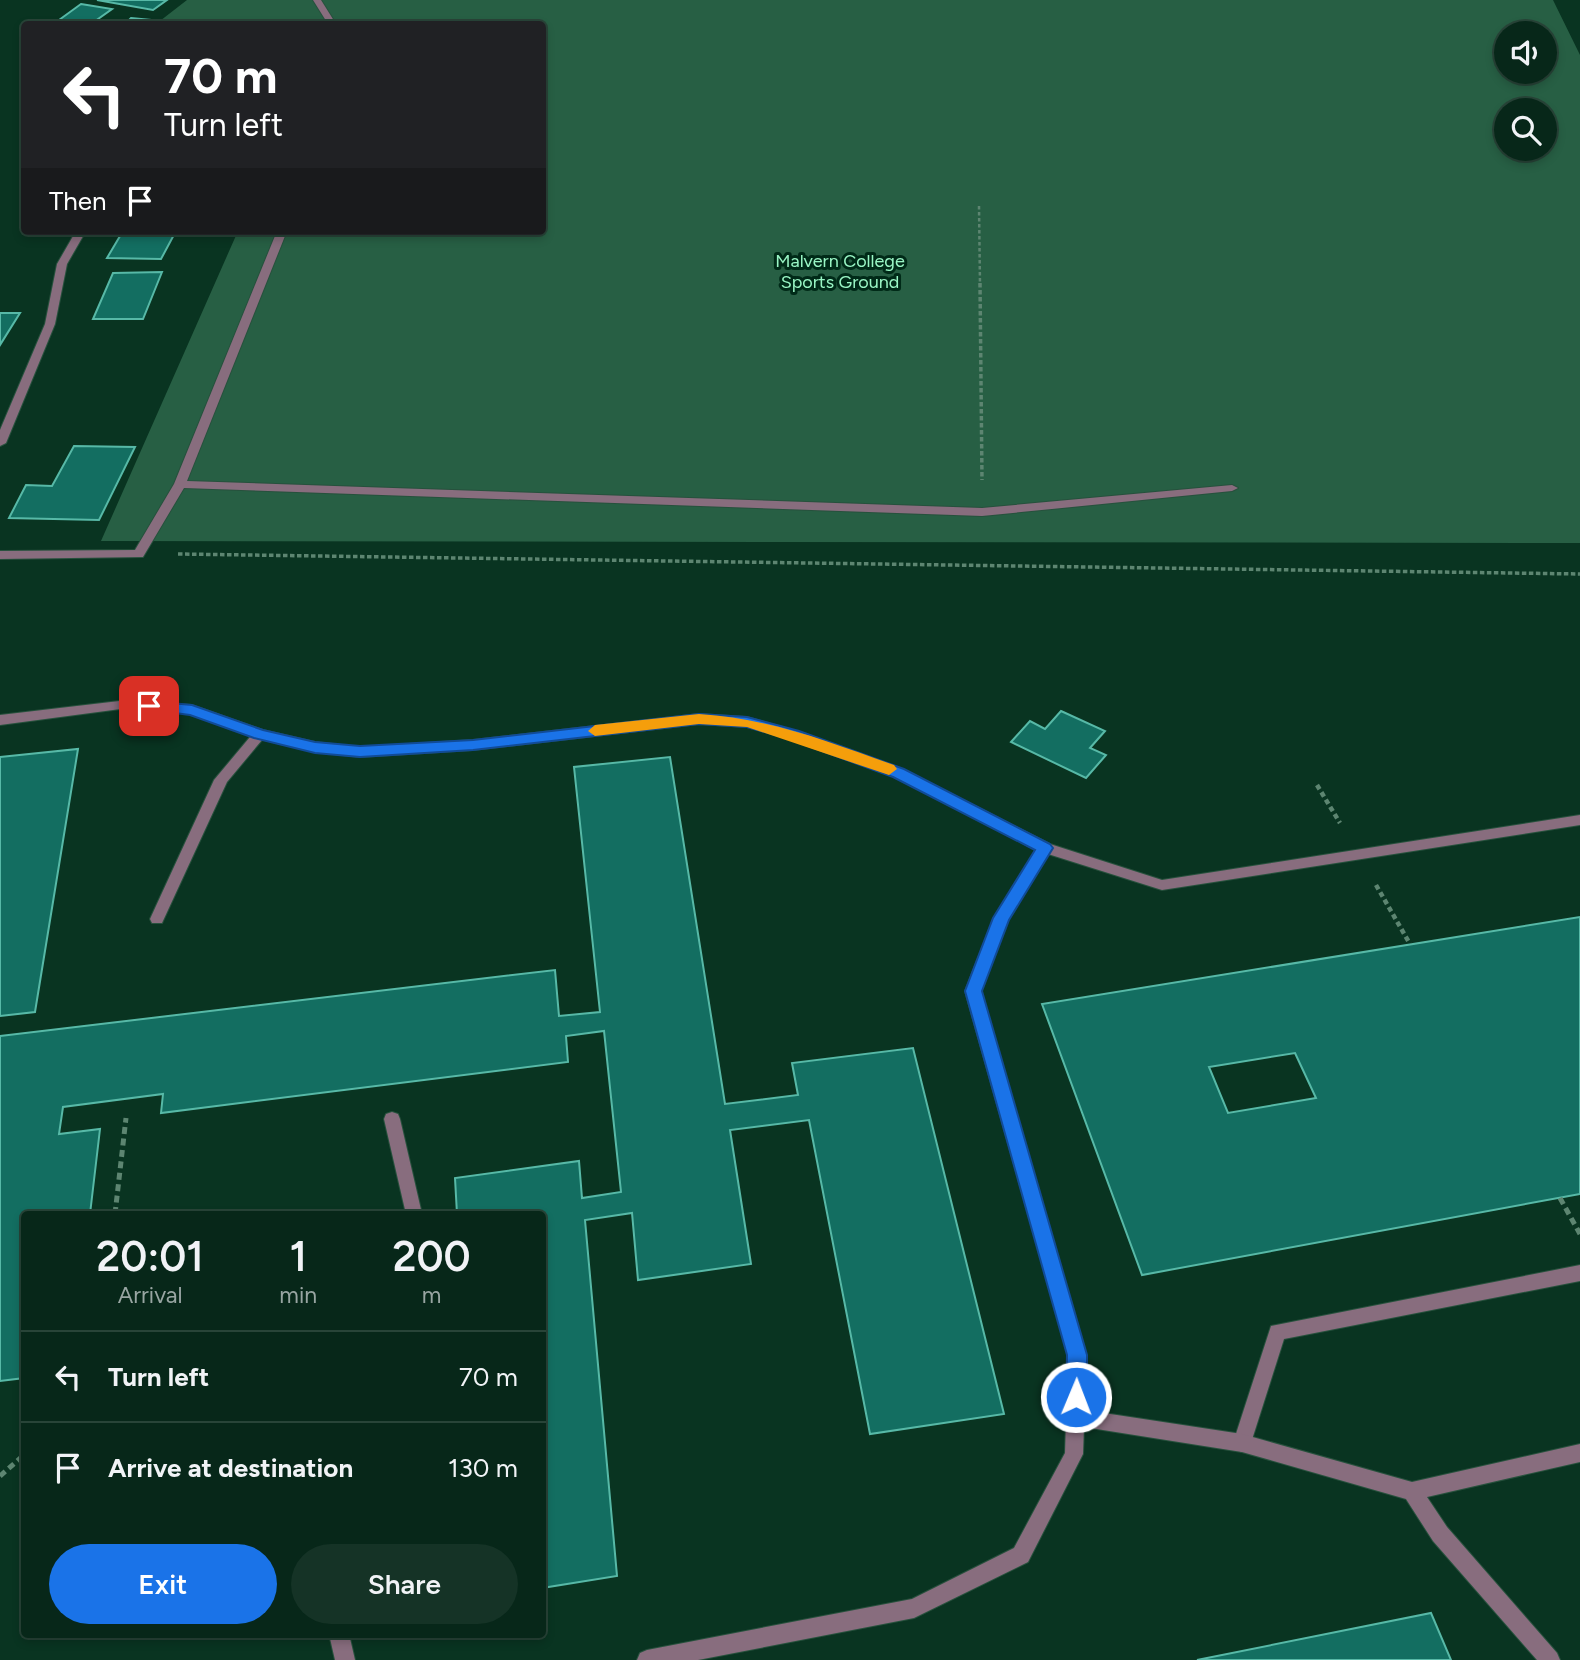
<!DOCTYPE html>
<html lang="en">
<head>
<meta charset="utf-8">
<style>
  :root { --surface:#072719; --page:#153326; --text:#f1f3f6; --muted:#98a5a2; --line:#284438; --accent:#1a73e8 }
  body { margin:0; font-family:Figtree,sans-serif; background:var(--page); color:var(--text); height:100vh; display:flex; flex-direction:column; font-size:26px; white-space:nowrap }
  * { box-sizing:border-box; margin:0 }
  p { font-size:23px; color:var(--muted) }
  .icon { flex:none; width:38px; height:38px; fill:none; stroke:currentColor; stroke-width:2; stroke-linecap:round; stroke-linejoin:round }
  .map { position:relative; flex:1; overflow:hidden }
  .details { position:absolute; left:21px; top:1211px; width:525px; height:427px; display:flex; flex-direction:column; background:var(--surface); border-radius:7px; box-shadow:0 4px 10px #0003,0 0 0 2px var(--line) }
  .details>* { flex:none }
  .banner { position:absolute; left:21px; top:21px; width:525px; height:214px; border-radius:7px; box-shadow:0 4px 10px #0003,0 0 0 2px var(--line); background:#202124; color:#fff; overflow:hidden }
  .fabs { position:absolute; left:1494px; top:21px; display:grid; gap:14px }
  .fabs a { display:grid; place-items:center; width:63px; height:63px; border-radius:50%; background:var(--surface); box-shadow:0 4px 10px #0003,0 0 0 2px var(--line); font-size:35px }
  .pin { position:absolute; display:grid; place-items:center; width:60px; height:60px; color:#fff; margin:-30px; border-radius:14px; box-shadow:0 4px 10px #0006 }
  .me { position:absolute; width:77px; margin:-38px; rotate:1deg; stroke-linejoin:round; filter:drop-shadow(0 0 5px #0008) }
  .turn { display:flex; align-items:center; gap:24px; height:147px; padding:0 28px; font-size:32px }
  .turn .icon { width:91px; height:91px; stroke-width:2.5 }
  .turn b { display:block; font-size:49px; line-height:60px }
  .then { display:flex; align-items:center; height:66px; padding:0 28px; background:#0003; gap:14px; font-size:26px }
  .eta { display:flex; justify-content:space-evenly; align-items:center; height:119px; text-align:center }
  .eta b { font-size:42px; font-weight:600; line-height:49px }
  .button { display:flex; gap:14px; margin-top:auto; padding:14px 28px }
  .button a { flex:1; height:80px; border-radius:42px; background:var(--accent); color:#fff; font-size:28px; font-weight:600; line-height:80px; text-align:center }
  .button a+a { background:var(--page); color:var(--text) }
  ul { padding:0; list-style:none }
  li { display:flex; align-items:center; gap:21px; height:91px; padding:0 28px; border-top:2px solid var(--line) }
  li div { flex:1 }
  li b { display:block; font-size:26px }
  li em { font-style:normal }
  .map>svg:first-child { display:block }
  .green { fill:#275f44; fill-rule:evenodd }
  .building { fill:#136e61; stroke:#57b9a7; stroke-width:2; fill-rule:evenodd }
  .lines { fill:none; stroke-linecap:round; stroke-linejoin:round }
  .service-casing { stroke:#27513d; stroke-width:2 }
  .minor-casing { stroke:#27513d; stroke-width:2 }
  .path-far3 { stroke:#5d8571; stroke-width:2.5; stroke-dasharray:3.5 2.5; stroke-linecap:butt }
  .path-far2 { stroke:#5d8571; stroke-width:3.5; stroke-dasharray:4.5 2.5; stroke-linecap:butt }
  .path-far1 { stroke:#5d8571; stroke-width:4.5; stroke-dasharray:5 3.5; stroke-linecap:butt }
  .path { stroke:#5d8571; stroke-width:5; stroke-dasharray:7 4.5; stroke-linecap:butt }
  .service { fill:#886d7e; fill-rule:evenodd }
  .minor { fill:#886d7e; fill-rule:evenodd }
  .route { fill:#1a73e8; stroke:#114b97; stroke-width:2 }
  .slow { fill:#f59e0b }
  .labels { text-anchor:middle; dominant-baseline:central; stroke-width:6; stroke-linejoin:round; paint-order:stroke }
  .far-park-label { font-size:18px; fill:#99f6c5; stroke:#002a18 }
</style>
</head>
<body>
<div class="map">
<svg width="1580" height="1660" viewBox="0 0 1580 1660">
  <rect width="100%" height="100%" fill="#093421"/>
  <path class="green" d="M187,0H1553L1580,55V543L101,541L238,231H542V24H156ZM1507,33H1545V72H1507ZM1507,110H1545V149H1507Z"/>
  <path class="building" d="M97,0H167L153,10Z
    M81,4L112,9L91,24L59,20Z
    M131,18L152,20L148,24H125Z
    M123,231H176L161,259L107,258Z
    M162,272L143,319H93L113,273Z
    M0,313H20L0,345Z
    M74,446L135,447L99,520L9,518L26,485L52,486Z
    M1061,711L1105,731L1090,748L1106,755L1086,778L1011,742L1030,721L1045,729Z
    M78,749L35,1012L0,1016V757Z
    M670,757L725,1104L798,1095L792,1063L913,1048L1004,1414L870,1434L809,1120L730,1130L751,1264L638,1280L632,1213L585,1220L617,1576L542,1588V1214H457L455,1178L579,1161L582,1198L621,1192L604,1031L566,1036L568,1062L161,1113L163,1094L63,1107L59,1134L100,1129L90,1214H24V1378L0,1381V1036L555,970L559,1016L600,1012L574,767Z
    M1580,917V1194L1142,1275L1042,1004ZM1295,1053L1316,1098L1228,1113L1209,1067Z
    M1431,1613L1451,1660H1197Z"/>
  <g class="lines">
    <defs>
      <path id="service" d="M313,0H321L336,24H328Z
        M277,231H287L187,481L982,508L1232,485L1238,488L1232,491L982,516L184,488L143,557L0,559V551L135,550L174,484Z
        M260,729L267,734L227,782L162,923H152L150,919L214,780L255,731Z
        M392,1112L398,1114L400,1119L422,1214H406L384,1119L386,1114Z
        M1580,1265V1281L1284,1339L1249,1449L1242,1452L1235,1449L1233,1443L1271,1326Z
        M329,1634H349L355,1660H335Z"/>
      <path id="minor" d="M76,231H86L67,264L55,324L6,443L0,446V430L45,324L57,264Z
        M128,700L192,705L263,730L315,742L360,747L473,740L699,714L747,717L799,732L904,770L1050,844L1162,880L1580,815V825L1162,890L1048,854L1008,919L981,991L1086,1355L1084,1410L1242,1434L1412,1482L1580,1444V1462L1427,1497L1447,1527L1557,1653L1560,1660H1537L1433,1541L1406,1499L1242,1452L1084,1427L1083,1454L1028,1562L914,1618L698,1660H637L640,1653L647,1650L912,1599L1014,1548L1065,1453L1068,1355L965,991L994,918L1036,850L894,776L790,738L747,727L699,724L473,750L360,757L315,752L260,739L191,714L128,708L0,725V715Z"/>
    </defs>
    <use href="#service" class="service-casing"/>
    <use href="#minor" class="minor-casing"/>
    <path class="path-far3" d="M979,206L980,285"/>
    <path class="path-far2" d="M980,283L982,480
      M178,554L1580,574"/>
    <path class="path-far1" d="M1317,785L1340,823
      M1376,885L1410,944"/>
    <path class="path" d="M1560,1198L1580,1234
      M115,1214L126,1118
      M0,1476L24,1455"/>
    <use href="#service" class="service"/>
    <use href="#minor" class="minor"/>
  </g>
  <path class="route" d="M149,701L192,705L263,730L315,742L360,746L473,740L699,714L747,717L799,731L904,769L1050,844L1053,848L1009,920L982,991L1087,1355V1397L1084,1404L1076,1406L1069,1404L1066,1397L1067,1355L965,991L993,918L1035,850L893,777L789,739L747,727L699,724L473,750L360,757L315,753L254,738L190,715L144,709L142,706Z"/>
  <path class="slow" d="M699,714C772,719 826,741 894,765L897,769L889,775L747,727L699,724L595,736L588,731L595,725Z"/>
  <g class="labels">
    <g class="far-park-label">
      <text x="840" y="261">Malvern College<tspan x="840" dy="21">Sports Ground</tspan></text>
    </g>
  </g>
</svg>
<div class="fabs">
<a><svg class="icon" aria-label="sound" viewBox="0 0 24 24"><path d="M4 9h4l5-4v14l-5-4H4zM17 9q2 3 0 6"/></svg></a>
<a><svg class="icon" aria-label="search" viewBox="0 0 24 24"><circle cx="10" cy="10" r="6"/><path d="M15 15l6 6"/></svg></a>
</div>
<div class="pin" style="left:149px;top:706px;background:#d93025"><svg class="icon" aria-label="arrive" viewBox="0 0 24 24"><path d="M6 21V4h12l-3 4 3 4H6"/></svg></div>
<svg class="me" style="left:1076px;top:1397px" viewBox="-20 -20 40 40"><circle r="17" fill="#1a73e8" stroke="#fff" stroke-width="3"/><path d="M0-11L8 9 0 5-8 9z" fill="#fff"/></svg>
<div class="banner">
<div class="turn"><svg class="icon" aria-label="left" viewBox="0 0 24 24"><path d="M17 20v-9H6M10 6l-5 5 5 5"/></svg><div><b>70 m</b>Turn left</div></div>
<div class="then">Then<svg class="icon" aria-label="arrive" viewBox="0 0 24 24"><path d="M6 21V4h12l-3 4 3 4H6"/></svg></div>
</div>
<section class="details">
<div class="eta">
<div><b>20:01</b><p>Arrival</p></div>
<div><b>1</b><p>min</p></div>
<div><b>200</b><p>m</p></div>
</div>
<ul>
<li><svg class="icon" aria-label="left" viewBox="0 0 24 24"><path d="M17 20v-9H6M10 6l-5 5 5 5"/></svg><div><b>Turn left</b></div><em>70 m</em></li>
<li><svg class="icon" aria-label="arrive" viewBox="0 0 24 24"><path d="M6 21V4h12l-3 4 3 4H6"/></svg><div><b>Arrive at destination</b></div><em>130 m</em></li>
</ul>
<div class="button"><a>Exit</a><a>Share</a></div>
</section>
</div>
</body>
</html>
